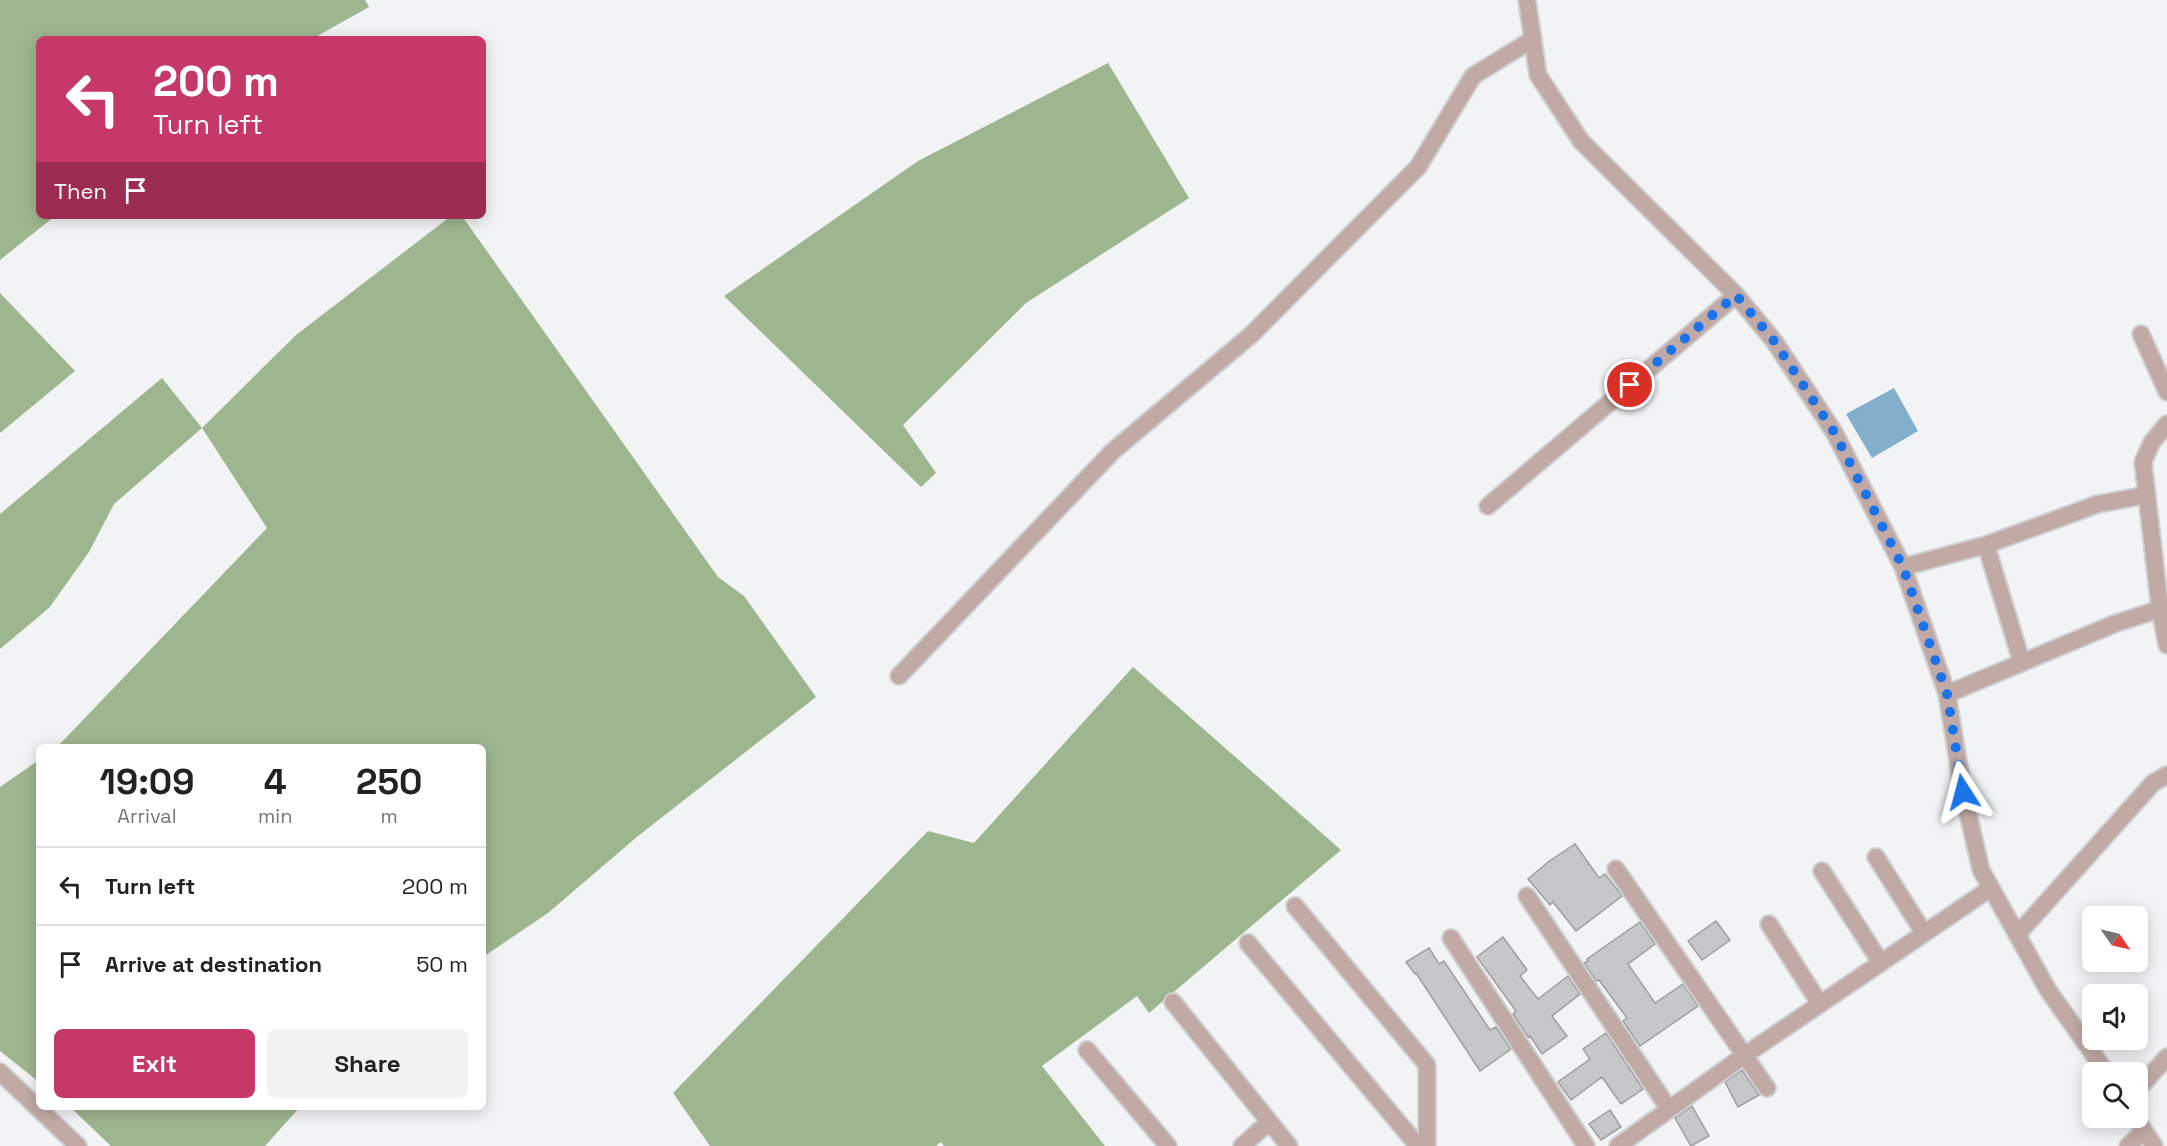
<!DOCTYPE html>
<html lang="en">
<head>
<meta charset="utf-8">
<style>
  :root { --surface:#fff; --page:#f2f2f2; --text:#222; --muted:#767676; --line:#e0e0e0; --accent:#c53868 }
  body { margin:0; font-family:"Space Grotesk",sans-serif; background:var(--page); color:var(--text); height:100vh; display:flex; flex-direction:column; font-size:22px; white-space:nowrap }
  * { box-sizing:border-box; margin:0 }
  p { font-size:20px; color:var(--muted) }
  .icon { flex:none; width:33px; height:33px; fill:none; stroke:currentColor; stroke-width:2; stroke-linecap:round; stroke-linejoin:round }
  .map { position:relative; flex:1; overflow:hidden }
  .side { position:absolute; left:36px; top:744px; width:450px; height:366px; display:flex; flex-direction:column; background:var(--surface); border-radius:9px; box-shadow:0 3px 15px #0003 }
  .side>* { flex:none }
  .banner { position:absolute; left:36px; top:36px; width:450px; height:183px; border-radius:9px; box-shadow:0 3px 15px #0003; background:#c53868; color:#fff; overflow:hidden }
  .needle { width:39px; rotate:124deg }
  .fabs { position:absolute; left:2082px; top:906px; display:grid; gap:12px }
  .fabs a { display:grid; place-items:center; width:66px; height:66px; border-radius:9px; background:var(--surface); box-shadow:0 3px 15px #0003; font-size:30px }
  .pin { position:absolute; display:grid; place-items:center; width:51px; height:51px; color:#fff; margin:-26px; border:3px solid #fff; border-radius:50%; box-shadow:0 2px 6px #0007 }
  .me { position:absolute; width:66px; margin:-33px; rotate:351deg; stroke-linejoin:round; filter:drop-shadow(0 0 4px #0008) }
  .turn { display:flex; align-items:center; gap:21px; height:126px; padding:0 18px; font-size:27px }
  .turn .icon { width:78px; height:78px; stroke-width:2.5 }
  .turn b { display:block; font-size:42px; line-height:51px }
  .then { display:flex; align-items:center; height:57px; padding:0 18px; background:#0003; gap:12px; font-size:22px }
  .eta { display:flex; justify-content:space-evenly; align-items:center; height:102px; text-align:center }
  .eta b { font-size:36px; font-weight:600; line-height:42px }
  .primary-button { display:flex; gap:12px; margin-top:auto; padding:12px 18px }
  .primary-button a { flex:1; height:69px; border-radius:9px; background:var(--accent); color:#fff; font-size:24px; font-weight:600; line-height:69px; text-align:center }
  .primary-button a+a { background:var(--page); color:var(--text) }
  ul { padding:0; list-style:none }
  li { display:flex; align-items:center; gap:18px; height:78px; padding:0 18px; border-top:2px solid var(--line) }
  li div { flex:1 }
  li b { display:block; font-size:22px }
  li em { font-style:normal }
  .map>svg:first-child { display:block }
  .forest { fill:#9eb690 }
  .water { fill:#84afca }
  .building { fill:#c6c7c9; stroke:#9d9e9f; stroke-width:1.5 }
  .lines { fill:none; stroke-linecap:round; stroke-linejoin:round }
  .minor-casing { stroke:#cfd0d1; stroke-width:20 }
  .tertiary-casing { stroke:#cfd0d1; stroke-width:20 }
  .minor { stroke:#c1aaa6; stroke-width:16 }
  .tertiary { stroke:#c1aaa6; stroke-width:16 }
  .route { stroke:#1a73e8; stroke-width:10; stroke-dasharray:0 18 }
</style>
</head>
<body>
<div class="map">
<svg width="2167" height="1146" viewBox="0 0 2167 1146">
  <rect width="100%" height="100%" fill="#f1f3f4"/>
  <path class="forest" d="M0,0H365L369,7L312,39H39V216H55L0,260Z
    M1108,63L1189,198L1026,303L903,425L936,473L921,487L724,296L918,161Z
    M451,216H462L718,577L744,596L816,697L638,836L548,913L483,957V747H57L267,528L202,428L114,504L89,552L49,608L0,649V514L162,378L202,428L296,335Z
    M0,293L75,371L0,433Z
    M1133,667L1341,850L1149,1013L1137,996L1042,1066L1105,1146H944L941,1142L936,1146H710L673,1093L928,831L974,843Z
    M39,760V1082L0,1051V787Z
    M70,1107H300L265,1146H111Z"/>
  <path class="water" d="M1894,388L1918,431L1872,458L1846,414Z"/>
  <path class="building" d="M1575,844L1599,878L1605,874L1622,896L1576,931L1553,902L1550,905L1528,879L1548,862Z
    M1716,921L1730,940L1702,960L1688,941Z
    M1640,922L1655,944L1628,964L1655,1003L1683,984L1698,1006L1640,1046L1623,1021L1627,1018L1599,980L1596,981L1584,963L1588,961L1587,959Z
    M1503,937L1527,970L1520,976L1538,999L1568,976L1580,994L1552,1016L1567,1036L1542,1054L1530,1036L1528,1037L1513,1014L1516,1011L1477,957Z
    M1429,948L1439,964L1444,961L1490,1030L1496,1027L1511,1049L1480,1071L1416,973L1415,974L1406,962Z
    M1606,1033L1643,1089L1621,1104L1602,1077L1571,1100L1558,1082L1590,1059L1583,1049Z
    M1742,1070L1759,1095L1738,1107L1725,1082Z
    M1692,1106L1709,1136L1691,1146L1675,1118Z
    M1610,1110L1621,1127L1601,1140L1589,1124Z"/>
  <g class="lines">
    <defs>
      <path id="minor" d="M2141,334L2167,392
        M2167,424L2152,442L2143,462L2160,609L2167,645
        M1488,506L1736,295
        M1986,545L2022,663
        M1903,567L1986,545L2098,504L2147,495
        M899,676L1113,451L1251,335L1418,167L1473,76L1533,39
        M1947,694L2114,624L2160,609
        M1876,857L1924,933
        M1616,869L1767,1088
        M1822,871L1881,963
        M1527,896L1669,1109
        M1295,906L1427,1065V1146
        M1769,924L1820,1004
        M2017,935L2153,783L2167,775
        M1451,938L1586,1146
        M1248,943L1418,1146
        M1173,1002L1289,1146
        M1087,1050L1168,1146
        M0,1072L78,1146
        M2138,1089L2167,1057
        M1242,1146L1269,1122
        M1618,1146L1745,1055L1991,888
        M2128,1146L2144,1131"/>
      <path id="tertiary" d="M1527,0L1538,75L1581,141L1736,295L1774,341L1834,432L1903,567L1947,694L1963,792L1981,870L2048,990L2106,1072
        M2136,1118L2154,1146"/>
    </defs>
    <use href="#minor" class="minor-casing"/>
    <use href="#tertiary" class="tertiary-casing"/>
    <use href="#minor" class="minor"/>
    <use href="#tertiary" class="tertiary"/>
  </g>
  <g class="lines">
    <path class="route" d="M1630,385L1736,295L1774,341L1834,432L1903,567L1947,694L1963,792"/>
  </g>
</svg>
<div class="fabs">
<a><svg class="needle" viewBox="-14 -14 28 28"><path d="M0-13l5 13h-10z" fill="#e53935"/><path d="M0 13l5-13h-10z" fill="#767676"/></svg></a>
<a><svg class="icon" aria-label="sound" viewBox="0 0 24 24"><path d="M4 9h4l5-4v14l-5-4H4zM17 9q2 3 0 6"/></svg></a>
<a><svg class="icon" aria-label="search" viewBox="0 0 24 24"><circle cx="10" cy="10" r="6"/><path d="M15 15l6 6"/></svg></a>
</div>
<div class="pin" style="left:1630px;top:385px;background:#d93025"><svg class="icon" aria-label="arrive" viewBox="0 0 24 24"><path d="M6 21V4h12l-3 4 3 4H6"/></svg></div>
<svg class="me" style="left:1963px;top:792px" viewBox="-20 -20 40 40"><path d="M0-17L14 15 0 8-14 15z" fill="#1a73e8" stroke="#fff" stroke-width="4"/></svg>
<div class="banner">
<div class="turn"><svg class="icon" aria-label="left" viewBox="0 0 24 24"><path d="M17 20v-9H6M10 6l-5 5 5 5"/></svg><div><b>200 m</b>Turn left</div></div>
<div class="then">Then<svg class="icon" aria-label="arrive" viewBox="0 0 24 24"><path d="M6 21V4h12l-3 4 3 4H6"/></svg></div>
</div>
<section class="side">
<div class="eta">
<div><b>19:09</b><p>Arrival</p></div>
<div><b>4</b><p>min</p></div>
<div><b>250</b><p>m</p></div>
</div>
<ul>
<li><svg class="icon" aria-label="left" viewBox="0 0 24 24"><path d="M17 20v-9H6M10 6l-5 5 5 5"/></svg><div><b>Turn left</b></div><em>200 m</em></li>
<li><svg class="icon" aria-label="arrive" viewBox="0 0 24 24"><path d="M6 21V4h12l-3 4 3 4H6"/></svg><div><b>Arrive at destination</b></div><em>50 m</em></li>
</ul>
<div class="primary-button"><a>Exit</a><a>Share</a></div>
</section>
</div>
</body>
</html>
